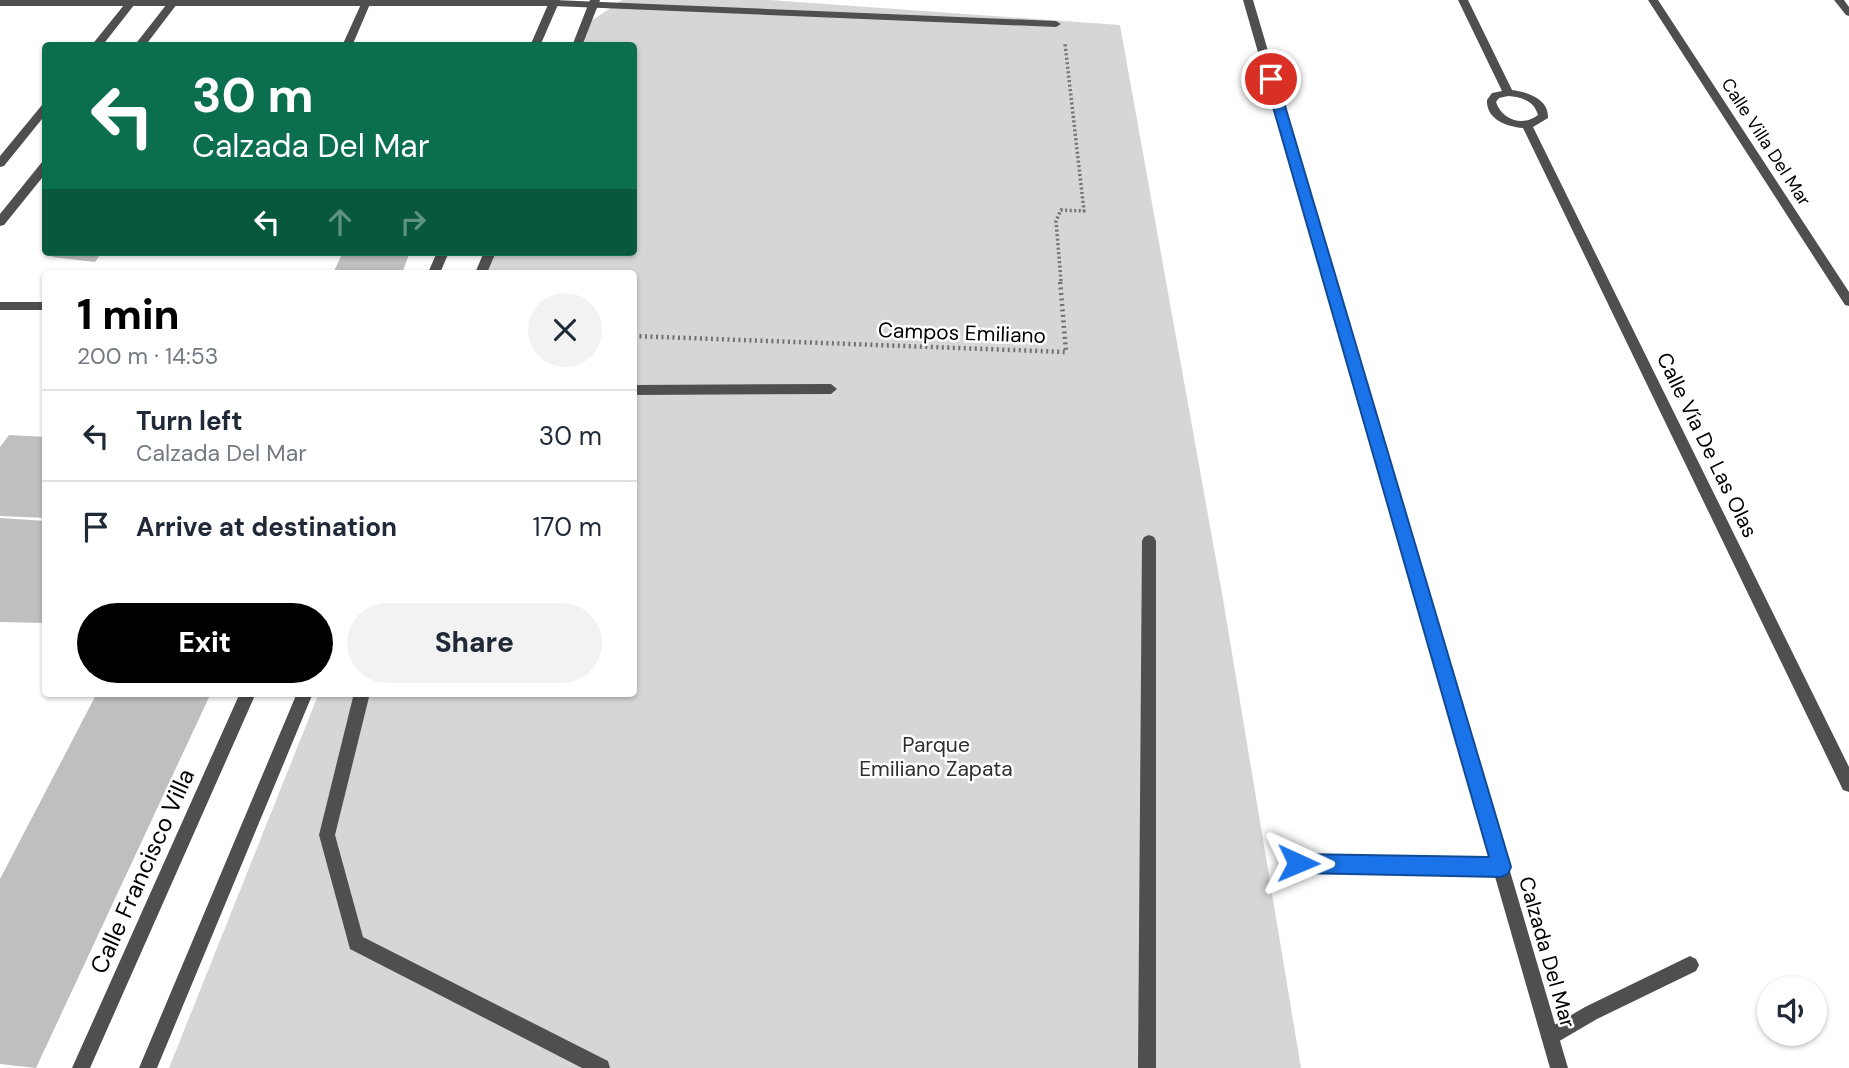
<!DOCTYPE html>
<html lang="en">
<head>
<meta charset="utf-8">
<style>
  :root { --surface:#fff; --page:#f2f2f3; --text:#1f2937; --muted:#747a83; --line:#e0e1e3; --accent:#000 }
  body { margin:0; font-family:"DM Sans",sans-serif; background:var(--page); color:var(--text); height:100vh; display:flex; flex-direction:column; font-size:26px; white-space:nowrap }
  * { box-sizing:border-box; margin:0 }
  p { font-size:23px; color:var(--muted) }
  .icon { flex:none; width:38px; height:38px; fill:none; stroke:currentColor; stroke-width:2; stroke-linecap:round; stroke-linejoin:round }
  .map { position:relative; flex:1; overflow:hidden }
  .sheet { position:absolute; left:42px; top:270px; width:595px; height:427px; display:flex; flex-direction:column; background:var(--surface); border-radius:7px; box-shadow:0 2px 5px #0004 }
  .sheet>* { flex:none }
  .hud { position:absolute; left:42px; top:42px; width:595px; height:214px; border-radius:7px; box-shadow:0 2px 5px #0004; background:#0b6e4f; color:#fff; overflow:hidden }
  .controls { position:absolute; left:1757px; top:976px; display:grid; gap:14px }
  .controls a { display:grid; place-items:center; width:70px; height:70px; border-radius:50%; background:var(--surface); box-shadow:0 2px 5px #0004; font-size:35px }
  .pin { position:absolute; display:grid; place-items:center; width:60px; height:60px; color:#fff; margin:-30px; border:4px solid #fff; border-radius:50%; box-shadow:0 2px 7px #0007 }
  .me { position:absolute; width:77px; margin:-38px; rotate:91deg; stroke-linejoin:round; filter:drop-shadow(0 0 5px #0008) }
  .turn { display:flex; align-items:center; gap:24px; height:147px; padding:0 35px; font-size:32px }
  .turn .icon { width:91px; height:91px; stroke-width:2.5 }
  .turn b { display:block; font-size:49px; line-height:60px }
  .lanes { display:flex; align-items:center; height:66px; padding:0 35px; background:#0003; justify-content:center; gap:35px; direction:ltr }
  .lanes .off { opacity:.35 }
  .round { display:grid; place-items:center; flex:none; width:74px; height:74px; border-radius:37px; background:var(--page) }
  .headline { display:flex; align-items:center; justify-content:space-between; height:119px; padding:0 35px }
  h1 { font-size:42px; font-weight:800; line-height:52px; color:var(--accent) }
  .button { display:flex; gap:14px; margin-top:auto; padding:14px 35px }
  .button a { flex:1; height:80px; border-radius:42px; background:var(--accent); color:#fff; font-size:28px; font-weight:800; line-height:80px; text-align:center }
  .button a+a { background:var(--page); color:var(--text) }
  ul { padding:0; list-style:none }
  li { display:flex; align-items:center; gap:21px; height:91px; padding:0 35px; border-top:2px solid var(--line) }
  li div { flex:1 }
  li b { display:block; font-size:26px }
  li em { font-style:normal }
  .map>svg:first-child { display:block }
  .green { fill:#d6d6d6 }
  .building { fill:#bfbfbf }
  .lines { fill:none; stroke-linecap:round; stroke-linejoin:round }
  .path-far1 { stroke:#717171; stroke-width:3.5; stroke-dasharray:2 2.5; stroke-linecap:butt }
  .path { stroke:#717171; stroke-width:4.5; stroke-dasharray:2 3.5; stroke-linecap:butt }
  .service { fill:#4f4f4f; fill-rule:evenodd }
  .minor { fill:#4f4f4f; fill-rule:evenodd }
  .tertiary { fill:#4f4f4f; fill-rule:evenodd }
  .route { fill:#1a73e8; stroke:#114b97; stroke-width:2 }
  .labels { text-anchor:middle; dominant-baseline:central; stroke-width:5; stroke-linejoin:round; paint-order:stroke }
  .far-street-label { font-size:18px; fill:#000; stroke:#fff }
  .street-label { font-size:21px; fill:#000; stroke:#fff }
  .park-label { font-size:21px; fill:#2d2d2d; stroke:#fff }
  .near-street-label { font-size:24px; fill:#000; stroke:#fff }
</style>
</head>
<body>
<div class="map">
<svg width="1849" height="1068" viewBox="0 0 1849 1068">
  <rect width="100%" height="100%" fill="#fff"/>
  <path class="green" d="M622,0H770L1120,25L1222,593L1301,1068H169L319,693H634V273H487L496,252H634V46L579,45L587,24Z"/>
  <path class="building" d="M56,252H102L95,262L52,257Z
    M343,252H410L402,273H333Z
    M9,435L46,437V518L0,516V447Z
    M0,518L46,521V623L0,622Z
    M97,693H211L36,1068L0,1064V879Z"/>
  <g class="lines">
    <path class="path-far1" d="M1061,281L1056,221L1061,210L1084,211L1065,44"/>
    <path class="path" d="M634,336L1066,352L1060,280"/>
    <path class="service" d="M362,2L370,4L352,46H342Z
      M831,384L837,389L831,394L634,395V385Z
      M1149,535L1154,537L1156,541V1068H1138L1142,541L1144,537Z
      M354,693H370L335,835L363,937L608,1061L610,1068H582L350,949L319,835Z
      M1298,855L1501,859L1507,861L1509,867L1507,873L1501,875L1298,871L1292,869L1290,863L1292,857Z
      M1690,956L1696,959L1699,965L1696,971L1597,1019L1556,1043L1550,1046L1544,1043L1541,1037L1544,1031L1585,1007Z"/>
    <path class="minor" d="M0,0H554L1056,21L1061,24L1056,27L554,6H0Z
      M1243,0H1253L1568,1068H1550Z
      M1458,0H1468L1512,90C1528,92 1549,99 1548,118L1533,127L1849,767V792L1843,790L1523,128C1506,127 1486,119 1487,100L1492,93L1502,91ZM1508,96C1522,97 1534,101 1538,115C1523,127 1502,120 1496,102L1499,98Z
      M1648,0H1658L1849,292V306L1845,305Z
      M1834,0H1844L1849,7V16L1846,15Z
      M0,302H46V310H0Z"/>
    <path class="tertiary" d="M128,0H138L102,46H91Z
      M170,0H180L145,46H134Z
      M550,0H560L540,46H530Z
      M590,0H600L582,46H572Z
      M46,104V114L4,166L0,167V156L42,105Z
      M42,162H46V173L4,225L0,226V214Z
      M437,252H449L440,273H428Z
      M484,252H496L487,273H475Z
      M240,693H256L90,1068H72Z
      M297,693H313L157,1068H139Z"/>
  </g>
  <path class="route" d="M1271,75L1277,79L1511,867L1508,874L1501,877L1298,873L1291,870L1288,863L1291,857L1298,854L1489,857L1265,79Z"/>
  <g class="labels">
    <g class="far-street-label">
      <text transform="translate(1766 142) rotate(57)">Calle Villa Del Mar</text>
    </g>
    <g class="street-label">
      <text transform="translate(962 333) rotate(2)">Campos Emiliano</text>
      <text transform="translate(1707 445) rotate(64)">Calle Vía De Las Olas</text>
      <text transform="translate(1547 952) rotate(74)">Calzada Del Mar</text>
    </g>
    <g class="park-label">
      <text x="936" y="745">Parque<tspan x="936" dy="24">Emiliano Zapata</tspan></text>
    </g>
    <g class="near-street-label">
      <text transform="translate(142 871) rotate(-66)">Calle Francisco Villa</text>
    </g>
  </g>
</svg>
<div class="controls">
<a><svg class="icon" aria-label="sound" viewBox="0 0 24 24"><path d="M4 9h4l5-4v14l-5-4H4zM17 9q2 3 0 6"/></svg></a>
</div>
<div class="pin" style="left:1271px;top:79px;background:#d93025"><svg class="icon" aria-label="arrive" viewBox="0 0 24 24"><path d="M6 21V4h12l-3 4 3 4H6"/></svg></div>
<svg class="me" style="left:1298px;top:863px" viewBox="-20 -20 40 40"><path d="M0-17L14 15 0 8-14 15z" fill="#1a73e8" stroke="#fff" stroke-width="4"/></svg>
<div class="hud">
<div class="turn"><svg class="icon" aria-label="left" viewBox="0 0 24 24"><path d="M17 20v-9H6M10 6l-5 5 5 5"/></svg><div><b>30 m</b>Calzada Del Mar</div></div>
<div class="lanes"><svg class="icon" aria-label="left" viewBox="0 0 24 24"><path d="M17 20v-9H6M10 6l-5 5 5 5"/></svg><svg class="icon off" aria-label="ahead" viewBox="0 0 24 24"><path d="M12 20V5M6 11l6-6 6 6"/></svg><svg class="icon off" aria-label="right" viewBox="0 0 24 24"><path d="M7 20v-9h11M14 6l5 5-5 5"/></svg></div>
</div>
<section class="sheet">
<div class="headline"><div><h1>1 min</h1><p>200 m · 14:53</p></div><a class="round"><svg class="icon" aria-label="close" viewBox="0 0 24 24"><path d="M6 6l12 12M18 6L6 18"/></svg></a></div>
<ul>
<li><svg class="icon" aria-label="left" viewBox="0 0 24 24"><path d="M17 20v-9H6M10 6l-5 5 5 5"/></svg><div><b>Turn left</b><p>Calzada Del Mar</p></div><em>30 m</em></li>
<li><svg class="icon" aria-label="arrive" viewBox="0 0 24 24"><path d="M6 21V4h12l-3 4 3 4H6"/></svg><div><b>Arrive at destination</b></div><em>170 m</em></li>
</ul>
<div class="button"><a>Exit</a><a>Share</a></div>
</section>
</div>
</body>
</html>
